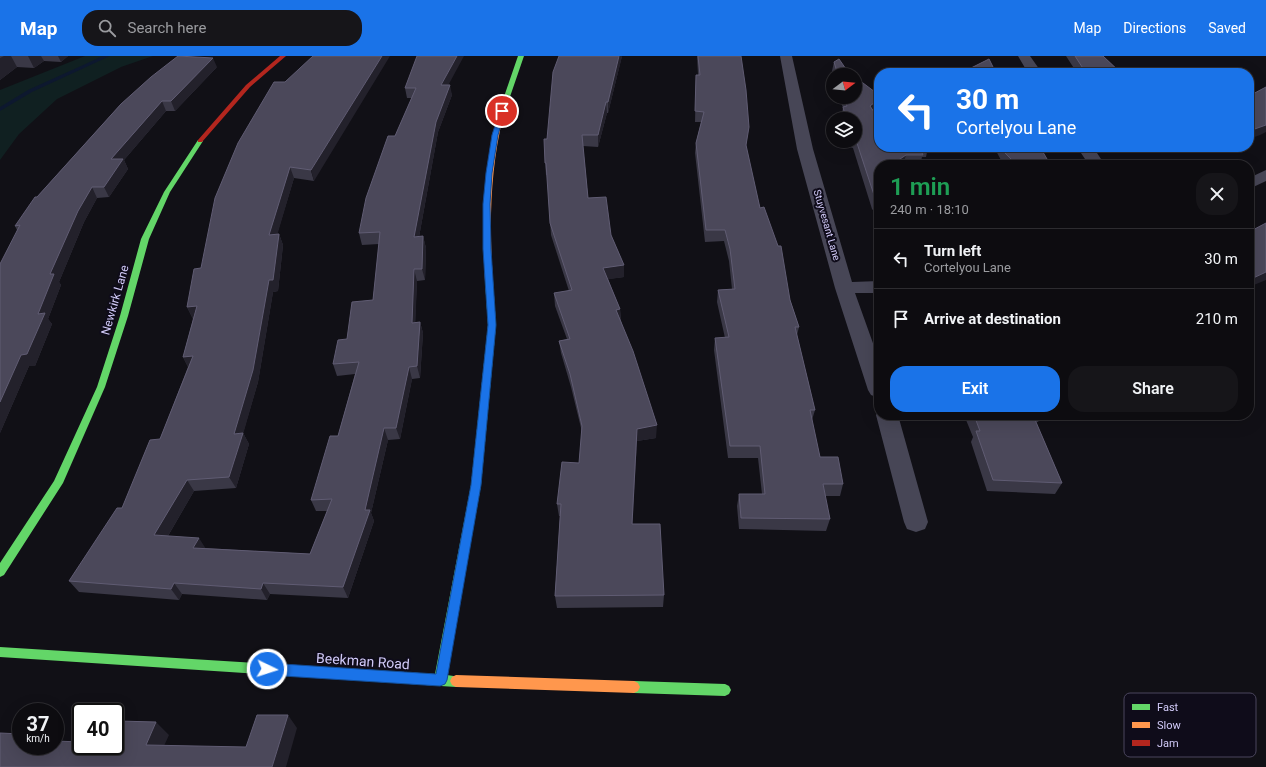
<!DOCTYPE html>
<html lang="en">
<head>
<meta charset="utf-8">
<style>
  :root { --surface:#0d0c10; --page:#161519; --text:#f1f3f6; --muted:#9a9b9f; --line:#2d2c30; --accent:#1a73e8 }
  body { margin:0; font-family:Roboto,sans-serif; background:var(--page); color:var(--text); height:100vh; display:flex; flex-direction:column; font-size:15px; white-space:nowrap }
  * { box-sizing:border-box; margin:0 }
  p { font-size:13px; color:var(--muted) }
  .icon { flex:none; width:22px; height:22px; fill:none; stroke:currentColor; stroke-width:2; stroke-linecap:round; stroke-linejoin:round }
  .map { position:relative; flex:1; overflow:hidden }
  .sheet { position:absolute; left:874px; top:104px; width:380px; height:260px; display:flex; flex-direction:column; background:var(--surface); border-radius:16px; box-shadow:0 4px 16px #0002,0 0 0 1px var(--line) }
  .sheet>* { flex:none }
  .top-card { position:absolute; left:874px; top:12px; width:380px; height:84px; border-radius:16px; box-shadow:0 4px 16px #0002,0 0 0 1px var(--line); background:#1a73e8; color:#fff; overflow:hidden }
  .needle { width:26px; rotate:74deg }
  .tools { position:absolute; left:826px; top:12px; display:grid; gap:8px }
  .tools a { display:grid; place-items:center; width:36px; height:36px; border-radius:50%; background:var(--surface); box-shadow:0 4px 16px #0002,0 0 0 1px var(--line); font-size:20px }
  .speed { position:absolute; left:12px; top:647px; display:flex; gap:8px; font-size:20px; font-weight:700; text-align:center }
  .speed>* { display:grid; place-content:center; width:52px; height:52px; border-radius:50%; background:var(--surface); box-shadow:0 4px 16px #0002,0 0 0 1px var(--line); line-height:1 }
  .speed small { font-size:10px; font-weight:400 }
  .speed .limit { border:2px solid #111; border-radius:6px; background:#fff; color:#111 }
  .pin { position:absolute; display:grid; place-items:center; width:34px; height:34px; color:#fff; margin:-17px; border:2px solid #fff; border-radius:50%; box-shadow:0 1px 4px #0007 }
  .me { position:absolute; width:44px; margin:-22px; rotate:94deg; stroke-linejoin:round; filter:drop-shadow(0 0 3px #0008) }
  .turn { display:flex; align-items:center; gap:14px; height:84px; padding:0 16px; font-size:18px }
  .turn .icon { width:52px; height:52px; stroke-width:2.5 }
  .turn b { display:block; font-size:28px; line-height:34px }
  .round { display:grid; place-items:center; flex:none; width:42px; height:42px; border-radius:16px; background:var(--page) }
  .overview { display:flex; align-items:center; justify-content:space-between; height:68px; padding:0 16px }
  h1 { font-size:24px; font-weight:600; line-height:30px; color:#1e9e55 }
  .action { display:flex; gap:8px; margin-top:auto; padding:8px 16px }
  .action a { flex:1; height:46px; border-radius:16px; background:var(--accent); color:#fff; font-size:16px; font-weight:600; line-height:46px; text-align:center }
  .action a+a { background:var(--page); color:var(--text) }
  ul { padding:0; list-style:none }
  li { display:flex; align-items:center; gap:12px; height:60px; padding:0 16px; border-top:1px solid var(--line) }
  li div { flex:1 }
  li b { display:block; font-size:15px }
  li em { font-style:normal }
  header { display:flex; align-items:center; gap:24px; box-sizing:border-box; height:56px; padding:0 20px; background:var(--accent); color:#fff }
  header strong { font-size:19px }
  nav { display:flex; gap:22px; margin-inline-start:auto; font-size:14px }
  .search { width:280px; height:36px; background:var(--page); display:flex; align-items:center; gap:10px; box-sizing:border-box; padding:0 14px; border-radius:16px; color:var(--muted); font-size:15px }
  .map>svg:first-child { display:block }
  .green { fill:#102021 }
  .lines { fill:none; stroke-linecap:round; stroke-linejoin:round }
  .stream { fill:#0d182f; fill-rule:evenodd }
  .street { fill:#474656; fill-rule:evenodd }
  .fast { fill:#63d668; fill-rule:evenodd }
  .slow { fill:#ff974d; fill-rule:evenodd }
  .jam { fill:#b3261e; fill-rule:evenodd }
  .wall { fill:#3a3846 }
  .shaded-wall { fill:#23212b }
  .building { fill:#4b485a; stroke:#605c73 }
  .route { fill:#1a73e8; stroke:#114b97 }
  .labels { text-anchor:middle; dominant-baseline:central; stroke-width:4; stroke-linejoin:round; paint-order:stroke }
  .far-street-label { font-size:10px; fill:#d2cbf9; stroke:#0f0c1a }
  .street-label { font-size:12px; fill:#d2cbf9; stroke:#0f0c1a }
  .near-street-label { font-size:14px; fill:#d2cbf9; stroke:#0f0c1a }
  .key { fill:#0f0c1a; stroke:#4a455d; stroke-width:1 }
  .key-label { font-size:11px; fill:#d2cbf9 }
</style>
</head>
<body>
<header>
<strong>Map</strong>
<div class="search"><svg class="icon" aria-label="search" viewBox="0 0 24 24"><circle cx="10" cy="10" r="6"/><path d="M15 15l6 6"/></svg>Search here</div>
<nav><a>Map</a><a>Directions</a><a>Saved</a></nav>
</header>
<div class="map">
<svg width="1266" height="711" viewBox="0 0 1266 711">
  <rect width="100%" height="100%" fill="#111016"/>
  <path class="green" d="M85,0H153L121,11L57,43L19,78L0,104V34Z"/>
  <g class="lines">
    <path class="stream" d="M103,0H110L32,36L0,55V51L28,34Z"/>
    <path class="street" d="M780,0H792L813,93L852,226L879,225V237H855L879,304V342L871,339L868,334L835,232L797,93Z
      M1018,0H1030L1042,17H1028Z
      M1077,91H1093L1105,109H1089Z
      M1266,114V125L1249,133V122Z
      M879,354V359H898L928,466L925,473L916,476L907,473L904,466L876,359Z"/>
    <path class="fast" d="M518,0H524L503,61L498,62L497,61Z
      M198,84L203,85L170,136L149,183L128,260L105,331L63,427L4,519L0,521V507L54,425L97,331L120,260L141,183L164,136Z
      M486,223H492L493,225L496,269L481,429L447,619L460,621L462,625L460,629L456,631L0,601V591L435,618L471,429L488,269L485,225Z
      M634,625L725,628L729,630L731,634L729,638L725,640L634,637L630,635L628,631L630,627Z"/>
    <path class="slow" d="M500,59L503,61C490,115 489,169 493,225L489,227L485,225C482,169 483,115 497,61Z
      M456,619L634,625L638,627L640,631L638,635L634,637L456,631L452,629L450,625L452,621Z"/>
    <path class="jam" d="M280,0H286L250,31L202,86H198V84L246,29Z"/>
  </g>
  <path class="wall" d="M0,0H68L61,6L44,5L34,12L17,11L0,24Z
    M622,0L608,57H607L598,91L583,90L588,142L611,179L624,209V221L608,223L620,253L621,265L656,382L637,385L632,468L664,539L663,551L557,552L555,540L560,460H559L557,448L579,407L582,376L571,331L561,297L559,285L567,283L555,250L554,237L569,235L551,179L547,119H546L545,107L547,83Z
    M697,0H741L747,82L746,91L760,152L799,271L797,279L815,354L812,364L820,401L843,428L840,440H825L830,463L826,475L739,473L737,450L739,438H762L758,402H728L714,294L715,282H725L717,246L718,234L732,233L729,205L724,185L705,186L695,97L696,87L701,66H695L696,19H698Z
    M1066,0H1103L1121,17H1077Z
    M834,6L848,16L852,19H833L832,15Z
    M217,11L175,55H166L124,104L128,113L109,141L97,142L84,166L59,226L61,229L48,263L52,268L35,310H29L0,377L17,174L15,170L37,141L121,48Z
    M285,26L314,125L294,122L277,178H279L283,189L278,235L273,236L258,326L243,377L249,388L236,432L194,435L168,480L205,492L310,498L327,455H316L311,444L338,380L355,318L337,320L333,308L347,283L373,244L379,188L362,189L359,177L395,80L412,42H407L405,32L448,29L452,39L438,76L419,181L423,180L426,192L425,224L417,225L415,266H420L423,277L420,322L412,323L400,383L388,384L371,457L374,465L348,542L270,538L267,544L182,538L179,544L79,536L69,525L122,452L160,383L188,311L183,301L193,263L187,251L201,212Z
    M879,39V51L874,55L879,91H928L926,101H922L920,109H879V161L872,153L853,92L850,91L848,85H855V63H841V61L843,52L839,41H855Z
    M994,91H1040L1047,103L1052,109H1004L1002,106Z
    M1211,91H1225L1217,94Z
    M964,359H1042L1038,366H1036L1062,427L1055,438L987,435L971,386L973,381Z"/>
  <path class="shaded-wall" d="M4,0H11L17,11L0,24V2Z
    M28,0H41L44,5L34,12Z
    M58,0H68L61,6Z
    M382,0H390L314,125L311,114Z
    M457,0H464L443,39L441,29Z
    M619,0H622L608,57V46Z
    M213,2L217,11L175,55L171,45Z
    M450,29L452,39L438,76L417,192L414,181L436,66Z
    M879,43V51L868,60L870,50Z
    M162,45L166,55L124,104L128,113L109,141L104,131L111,103Z
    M606,46L607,57L598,91V79Z
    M1266,69V76L1260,79L1249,83V75Z
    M1218,91H1225L1217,94Z
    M906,99L903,109H896L897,105Z
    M290,111L294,122L274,190L269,179Z
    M92,131L97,142L84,166L59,226L61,229L48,263L52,268L35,310H29L0,377V346L38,258L50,218L78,155Z
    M279,178L283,189L278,235L273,236L258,326L242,382L243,377L249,388L236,432L229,421L234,378Z
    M423,180L426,192L425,224L422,213Z
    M624,209V221L603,224V212Z
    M414,213L417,225L415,278L412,267Z
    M1266,216V224L1249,231V224Z
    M197,250L193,263L187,251Z
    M620,253L621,265L616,254Z
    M420,266L423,277L420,322L417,310Z
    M193,300L189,313L183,301Z
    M409,311L412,323L400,383L396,372Z
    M657,369L656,382L637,385L632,480V468L637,373Z
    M384,372L388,384L371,457L374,465L348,542L343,531L365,454Z
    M187,424L194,435L162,490L154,479Z
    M199,482L206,493L193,492Z
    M174,527L182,538L179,544L171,533Z
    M263,527L270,538L267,544L261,533Z
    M288,659L297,672L286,711H272Z
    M156,666L169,679L159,701L146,689Z"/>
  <path class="building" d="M178,0L213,2L171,45H162L111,103H123L104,131H92L78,155L50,218H54L38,258L45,257L27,298L21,299L0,346V208L20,169L15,170L35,141H37L121,48L151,21Z
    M313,0H382L311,114L290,111L269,179L279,178L273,224H269L253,314L234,378L243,377L229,421L187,424L154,479L199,482L193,492L310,498L332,443L311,444L330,380H338L359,306L333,308L338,284L347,283L352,246L373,244L380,176L359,177L366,142L388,80H395L416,32H405L417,0H457L441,29H450L436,66L414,181L423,180L422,213H414L412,267L420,266L417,310L409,311L396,372H384L365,454H370L343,531L263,527L261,533L174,527L171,533L69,525L117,452H122L150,384L160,383L193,300L183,301L197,250L187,251L194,213L201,212L215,142L238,87L274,26H285Z
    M559,0H619L608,46H606L598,79H582L588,142L606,141L611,179L624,209L603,212L620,253L616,254L633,295L657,369L637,373L632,468H660L664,539L555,540L561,448H557L562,406L579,407L582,370L570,318L559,285L570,283L554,237L572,234L550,167L546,107H545L544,83H547L553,16Z
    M698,0H741L746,34L749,71L746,89L760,152L764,151L778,190H781L790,244L799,271H795L815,354H810L820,401H838L843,428H823L830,463L741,462L739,438H765L760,390H730L715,282L729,281L718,234L735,233L730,193L725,174H706L696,87L704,56L695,55L696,19H700Z
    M1075,0H1103L1121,17H1086Z
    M839,3L848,16L852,19H838L834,6Z
    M989,3L996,17H967L965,15Z
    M855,21L879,39V43L870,50L876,59L879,57V91H919L923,99H906L897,105L899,109H879V147L875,142L855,81V63H846L843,51L847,50L844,41H855Z
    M1266,31V69L1249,75V40Z
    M1002,91H1040L1047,103L1052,109H1017L1005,97Z
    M1266,167V216L1249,224V176Z
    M974,359H1033L1062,427L993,424L976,375H980Z
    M257,659H288L272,711H0V677L21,678V690H55V685L81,686V690H115V671L118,665L156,666L146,689L246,691Z"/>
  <path class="route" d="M500,54L505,55L498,79L492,117L490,148L491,193L496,269L481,429L447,624L445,628L440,630L267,619L263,617L261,613L263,609L267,607L436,618L471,429L488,269L483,193V148L486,117L492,79Z"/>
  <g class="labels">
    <g class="far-street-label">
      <text transform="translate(827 169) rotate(74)">Stuyvesant Lane</text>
    </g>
    <g class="street-label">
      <text transform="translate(115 244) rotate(-74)">Newkirk Lane</text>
    </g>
    <g class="near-street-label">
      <text transform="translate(363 605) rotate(4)">Beekman Road</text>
    </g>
  </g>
  <rect x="1124" y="637" width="132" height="64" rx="6" class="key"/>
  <rect x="1132" y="648" width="18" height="6" fill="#63d668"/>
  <rect x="1132" y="666" width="18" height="6" fill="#ff974d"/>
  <rect x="1132" y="684" width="18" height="6" fill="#b3261e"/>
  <g class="key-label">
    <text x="1157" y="655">Fast</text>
    <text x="1157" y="673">Slow</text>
    <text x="1157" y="691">Jam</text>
  </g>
</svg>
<div class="tools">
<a><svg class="needle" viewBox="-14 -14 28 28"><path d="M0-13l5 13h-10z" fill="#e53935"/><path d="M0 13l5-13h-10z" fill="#9a9b9f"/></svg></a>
<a><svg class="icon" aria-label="layers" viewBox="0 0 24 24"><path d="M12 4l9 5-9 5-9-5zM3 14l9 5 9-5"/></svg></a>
</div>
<div class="speed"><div>37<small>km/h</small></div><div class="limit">40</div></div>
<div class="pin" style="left:502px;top:55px;background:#d93025"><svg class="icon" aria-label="arrive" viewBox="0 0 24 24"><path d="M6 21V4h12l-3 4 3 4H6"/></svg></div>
<svg class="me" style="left:267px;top:613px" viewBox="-20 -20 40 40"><circle r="17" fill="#1a73e8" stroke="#fff" stroke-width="3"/><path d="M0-11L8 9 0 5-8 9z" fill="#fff"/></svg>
<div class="top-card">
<div class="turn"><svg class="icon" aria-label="left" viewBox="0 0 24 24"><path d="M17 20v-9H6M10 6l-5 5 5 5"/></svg><div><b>30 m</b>Cortelyou Lane</div></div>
</div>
<section class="sheet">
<div class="overview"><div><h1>1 min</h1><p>240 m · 18:10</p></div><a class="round"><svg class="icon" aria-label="close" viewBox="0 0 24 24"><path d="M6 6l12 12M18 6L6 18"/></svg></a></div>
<ul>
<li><svg class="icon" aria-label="left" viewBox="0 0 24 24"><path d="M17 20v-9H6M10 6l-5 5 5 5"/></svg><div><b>Turn left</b><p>Cortelyou Lane</p></div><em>30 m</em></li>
<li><svg class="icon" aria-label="arrive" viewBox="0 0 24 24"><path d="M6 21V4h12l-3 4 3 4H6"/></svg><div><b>Arrive at destination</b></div><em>210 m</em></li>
</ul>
<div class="action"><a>Exit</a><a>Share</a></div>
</section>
</div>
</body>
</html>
